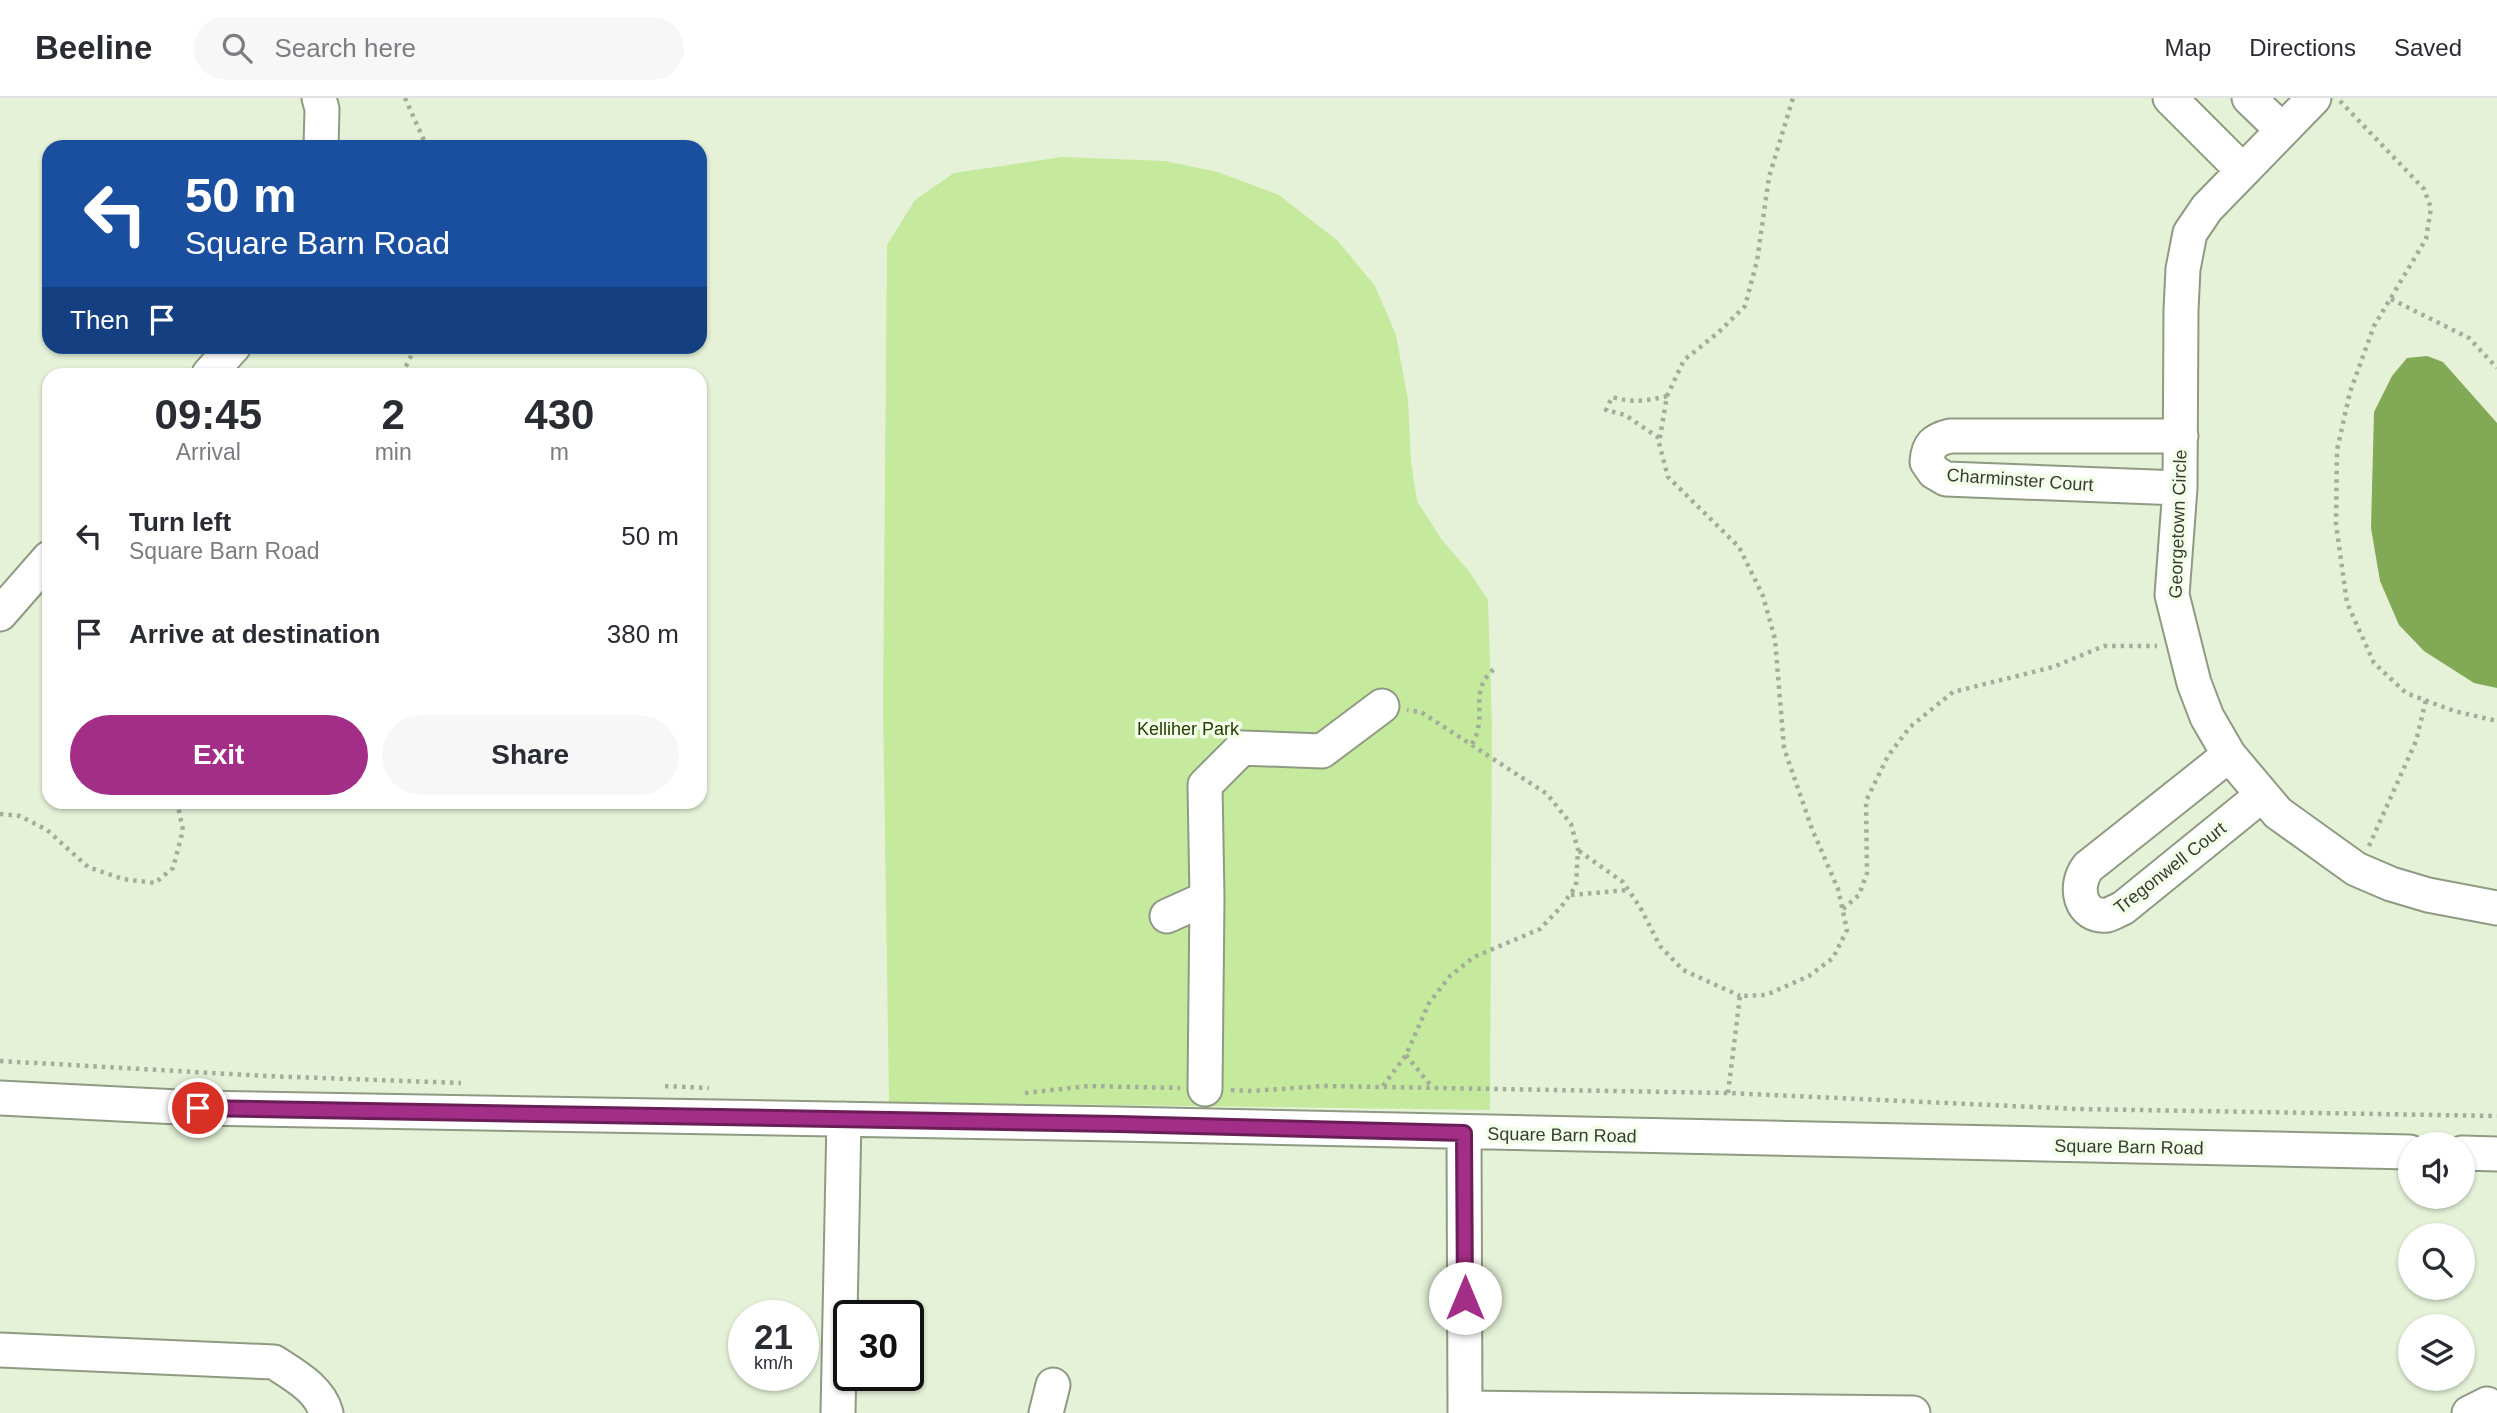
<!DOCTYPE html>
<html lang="en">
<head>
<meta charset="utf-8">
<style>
  :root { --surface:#fff; --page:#f7f7f7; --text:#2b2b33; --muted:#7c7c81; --line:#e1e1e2; --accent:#a32e87 }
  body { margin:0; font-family:Helvetica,sans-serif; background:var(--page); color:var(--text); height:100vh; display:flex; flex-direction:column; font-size:26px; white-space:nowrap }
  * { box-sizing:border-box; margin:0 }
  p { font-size:23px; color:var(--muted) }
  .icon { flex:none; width:38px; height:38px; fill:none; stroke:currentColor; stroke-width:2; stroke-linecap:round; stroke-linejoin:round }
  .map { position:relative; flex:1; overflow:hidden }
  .details { position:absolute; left:42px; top:270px; width:665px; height:441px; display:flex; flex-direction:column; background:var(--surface); border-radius:21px; box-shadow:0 2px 5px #0004 }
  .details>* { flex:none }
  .banner { position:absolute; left:42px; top:42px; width:665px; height:214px; border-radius:21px; box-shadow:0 2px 5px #0004; background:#1a4fa0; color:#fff; overflow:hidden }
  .fabs { position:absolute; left:2398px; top:1034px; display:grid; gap:14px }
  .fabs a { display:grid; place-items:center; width:77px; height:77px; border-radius:50%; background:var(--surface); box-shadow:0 2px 5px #0004; font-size:35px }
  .speed { position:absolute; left:728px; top:1202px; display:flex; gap:14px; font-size:35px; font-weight:700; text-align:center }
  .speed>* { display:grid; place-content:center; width:91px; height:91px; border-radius:50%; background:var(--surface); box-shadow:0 2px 5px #0004; line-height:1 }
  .speed small { font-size:18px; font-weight:400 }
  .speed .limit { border:4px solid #111; border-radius:10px; background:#fff; color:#111 }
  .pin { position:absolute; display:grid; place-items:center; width:60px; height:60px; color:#fff; margin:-30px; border:4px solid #fff; border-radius:50%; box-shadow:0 2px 7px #0007 }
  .me { position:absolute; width:77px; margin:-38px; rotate:0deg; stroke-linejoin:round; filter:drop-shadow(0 0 5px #0008) }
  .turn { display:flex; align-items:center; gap:24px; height:147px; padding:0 28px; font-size:32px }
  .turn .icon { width:91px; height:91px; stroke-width:2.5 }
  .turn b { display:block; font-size:49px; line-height:60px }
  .then { display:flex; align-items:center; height:66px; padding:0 28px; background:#0003; gap:14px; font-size:26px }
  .eta { display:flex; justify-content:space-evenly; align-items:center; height:119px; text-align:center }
  .eta b { font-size:42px; font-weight:600; line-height:49px }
  .button { display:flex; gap:14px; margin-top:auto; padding:14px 28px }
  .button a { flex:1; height:80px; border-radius:42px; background:var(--accent); color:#fff; font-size:28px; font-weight:600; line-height:80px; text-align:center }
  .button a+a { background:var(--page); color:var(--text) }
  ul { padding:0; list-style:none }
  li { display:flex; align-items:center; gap:21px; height:98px; padding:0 28px }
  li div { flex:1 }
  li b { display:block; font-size:26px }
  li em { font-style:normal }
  header { display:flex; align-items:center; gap:42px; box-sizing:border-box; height:98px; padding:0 35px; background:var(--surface); border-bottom:2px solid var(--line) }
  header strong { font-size:33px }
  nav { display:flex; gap:38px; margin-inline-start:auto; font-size:24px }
  .search { width:490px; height:63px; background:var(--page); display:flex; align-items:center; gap:18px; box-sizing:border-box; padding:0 24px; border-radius:38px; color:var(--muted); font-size:26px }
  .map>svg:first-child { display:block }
  .green { fill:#c5ea9d }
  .water { fill:#82a955 }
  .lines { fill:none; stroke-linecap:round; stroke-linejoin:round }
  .minor-casing { stroke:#8e9a82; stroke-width:37 }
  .path { stroke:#a3ad99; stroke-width:4.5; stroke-dasharray:3.5 5; stroke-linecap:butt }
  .minor { stroke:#fff; stroke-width:33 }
  .route-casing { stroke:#6a1e58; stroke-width:18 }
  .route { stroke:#a32e87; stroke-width:12 }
  .labels { text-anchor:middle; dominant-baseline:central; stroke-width:7; stroke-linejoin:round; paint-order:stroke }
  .street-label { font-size:18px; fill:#373c32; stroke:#f3fee9 }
  .park-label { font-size:18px; fill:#263d00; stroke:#f3fee9 }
</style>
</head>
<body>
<header>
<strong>Beeline</strong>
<div class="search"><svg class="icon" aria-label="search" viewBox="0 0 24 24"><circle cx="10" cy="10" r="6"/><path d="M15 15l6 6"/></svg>Search here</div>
<nav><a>Map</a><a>Directions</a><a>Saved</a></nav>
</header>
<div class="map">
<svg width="2497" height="1315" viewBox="0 0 2497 1315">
  <rect width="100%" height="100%" fill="#e5f2d8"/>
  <path class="green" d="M1062,59L1165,63L1218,74L1279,97L1338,143L1375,188L1396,237L1408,302L1411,364L1417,403L1442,442L1468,472L1488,502L1492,626L1490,1012L889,1004L883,607L887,147L915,102L954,75Z"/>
  <path class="water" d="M2427,258L2443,264L2497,325V590L2474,585L2424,553L2399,527L2380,483L2371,430L2374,314L2392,278L2407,260Z"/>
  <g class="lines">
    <defs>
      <path id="minor" d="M319,0L322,11L321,49
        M2170,0L2242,72
        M2249,0L2282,32
        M2314,0L2207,110L2190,135L2183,171L2181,212L2180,390L2172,497L2194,585L2207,619L2229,657L2278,715L2356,771L2391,786L2428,797L2497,810
        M209,276L234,248
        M2180,390L1946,381L1934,374L1927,364C1928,347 1934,342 1950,338H2181
        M0,516L49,460
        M2229,657L2088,769C2073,788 2080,820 2107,817C2112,816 2118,812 2123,810L2261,698
        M1167,818L1207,800L1205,687L1242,650L1322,653L1382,608
        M1205,991L1207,800
        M0,1000L198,1010L1118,1026L2410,1054
        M1464,1035L1465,1315
        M2462,1055L2497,1056
        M0,1252L274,1264C294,1277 320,1291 326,1315
        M1465,1310L1913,1315
        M838,1315L844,1021
        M1046,1315L1053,1287
        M2469,1315L2487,1306"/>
    </defs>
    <use href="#minor" class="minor-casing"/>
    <path class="path" d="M405,0L427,49
      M2340,3L2424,91L2431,110L2426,141L2374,228L2350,294L2337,352L2336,426L2347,505L2374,565L2406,595L2454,613L2497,623
      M2391,201L2469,240L2497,270
      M402,276L416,248
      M1659,340L1625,317L1606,312L1612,299C1632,305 1647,303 1667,298
      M1472,646C1489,618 1467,594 1494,571
      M0,716L20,718L47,732L88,769L123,781L155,785L173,770L183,732L177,704
      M2369,748L2416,643L2426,602
      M1579,753L1623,784L1640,809L1660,848L1683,872L1740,898
      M1571,797L1628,792
      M1843,811L1859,797L1867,775L1866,703L1888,658L1910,629L1953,594L2053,569L2104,548H2157
      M1406,957L1432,989
      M0,963L266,978L461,985
      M665,988L709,990
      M1383,988L1406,957L1429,905L1450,878L1474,859L1540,831L1561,809L1576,788L1578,752L1571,726L1547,696L1421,614L1407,612
      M1231,992L1252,993L1324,988L1728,995L2078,1011L2497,1018
      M1025,995L1089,988L1180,990
      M1728,995L1740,898L1766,897L1809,878L1833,860L1847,832L1838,791L1812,731L1784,650L1775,541L1763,498L1739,449L1668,379L1659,345L1667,298L1684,262L1719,234L1745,208L1757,163L1769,79L1793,0"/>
    <use href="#minor" class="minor"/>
  </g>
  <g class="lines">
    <defs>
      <path id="route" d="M198,1010L1118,1026L1464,1035L1465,1200"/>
    </defs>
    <use href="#route" class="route-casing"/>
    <use href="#route" class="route"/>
  </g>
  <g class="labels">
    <g class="street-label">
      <text transform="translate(2020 382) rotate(4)">Charminster Court</text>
      <text transform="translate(2178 426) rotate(-88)">Georgetown Circle</text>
      <text transform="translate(2170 770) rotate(-38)">Tregonwell Court</text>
      <text transform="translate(1562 1037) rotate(1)">Square Barn Road</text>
      <text transform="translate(2129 1049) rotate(1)">Square Barn Road</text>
    </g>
    <g class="park-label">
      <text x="1188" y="631">Kelliher Park</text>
    </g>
  </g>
</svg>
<div class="fabs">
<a><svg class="icon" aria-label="sound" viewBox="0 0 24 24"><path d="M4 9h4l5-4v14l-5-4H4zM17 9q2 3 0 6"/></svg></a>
<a><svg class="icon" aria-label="search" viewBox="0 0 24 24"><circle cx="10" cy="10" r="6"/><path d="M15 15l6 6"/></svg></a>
<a><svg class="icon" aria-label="layers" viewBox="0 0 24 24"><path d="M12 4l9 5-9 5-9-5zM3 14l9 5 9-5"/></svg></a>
</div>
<div class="speed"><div>21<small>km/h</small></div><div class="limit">30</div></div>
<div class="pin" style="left:198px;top:1010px;background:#d93025"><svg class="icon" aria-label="arrive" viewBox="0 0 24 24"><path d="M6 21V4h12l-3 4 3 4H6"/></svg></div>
<svg class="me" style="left:1465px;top:1200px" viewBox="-20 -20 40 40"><circle r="19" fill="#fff"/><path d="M0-13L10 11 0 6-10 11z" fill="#a32e87"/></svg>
<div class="banner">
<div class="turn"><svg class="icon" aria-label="left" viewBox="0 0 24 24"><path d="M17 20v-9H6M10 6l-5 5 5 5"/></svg><div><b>50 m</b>Square Barn Road</div></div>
<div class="then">Then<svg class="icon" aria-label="arrive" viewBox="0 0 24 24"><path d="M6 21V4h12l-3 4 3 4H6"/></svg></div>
</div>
<section class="details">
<div class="eta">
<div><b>09:45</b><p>Arrival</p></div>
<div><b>2</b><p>min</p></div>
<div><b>430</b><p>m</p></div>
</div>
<ul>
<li><svg class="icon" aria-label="left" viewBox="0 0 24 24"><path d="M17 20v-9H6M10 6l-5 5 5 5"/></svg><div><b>Turn left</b><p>Square Barn Road</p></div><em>50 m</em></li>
<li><svg class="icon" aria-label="arrive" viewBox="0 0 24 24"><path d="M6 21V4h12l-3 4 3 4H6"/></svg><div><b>Arrive at destination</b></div><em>380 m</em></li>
</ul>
<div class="button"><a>Exit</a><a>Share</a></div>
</section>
</div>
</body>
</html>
